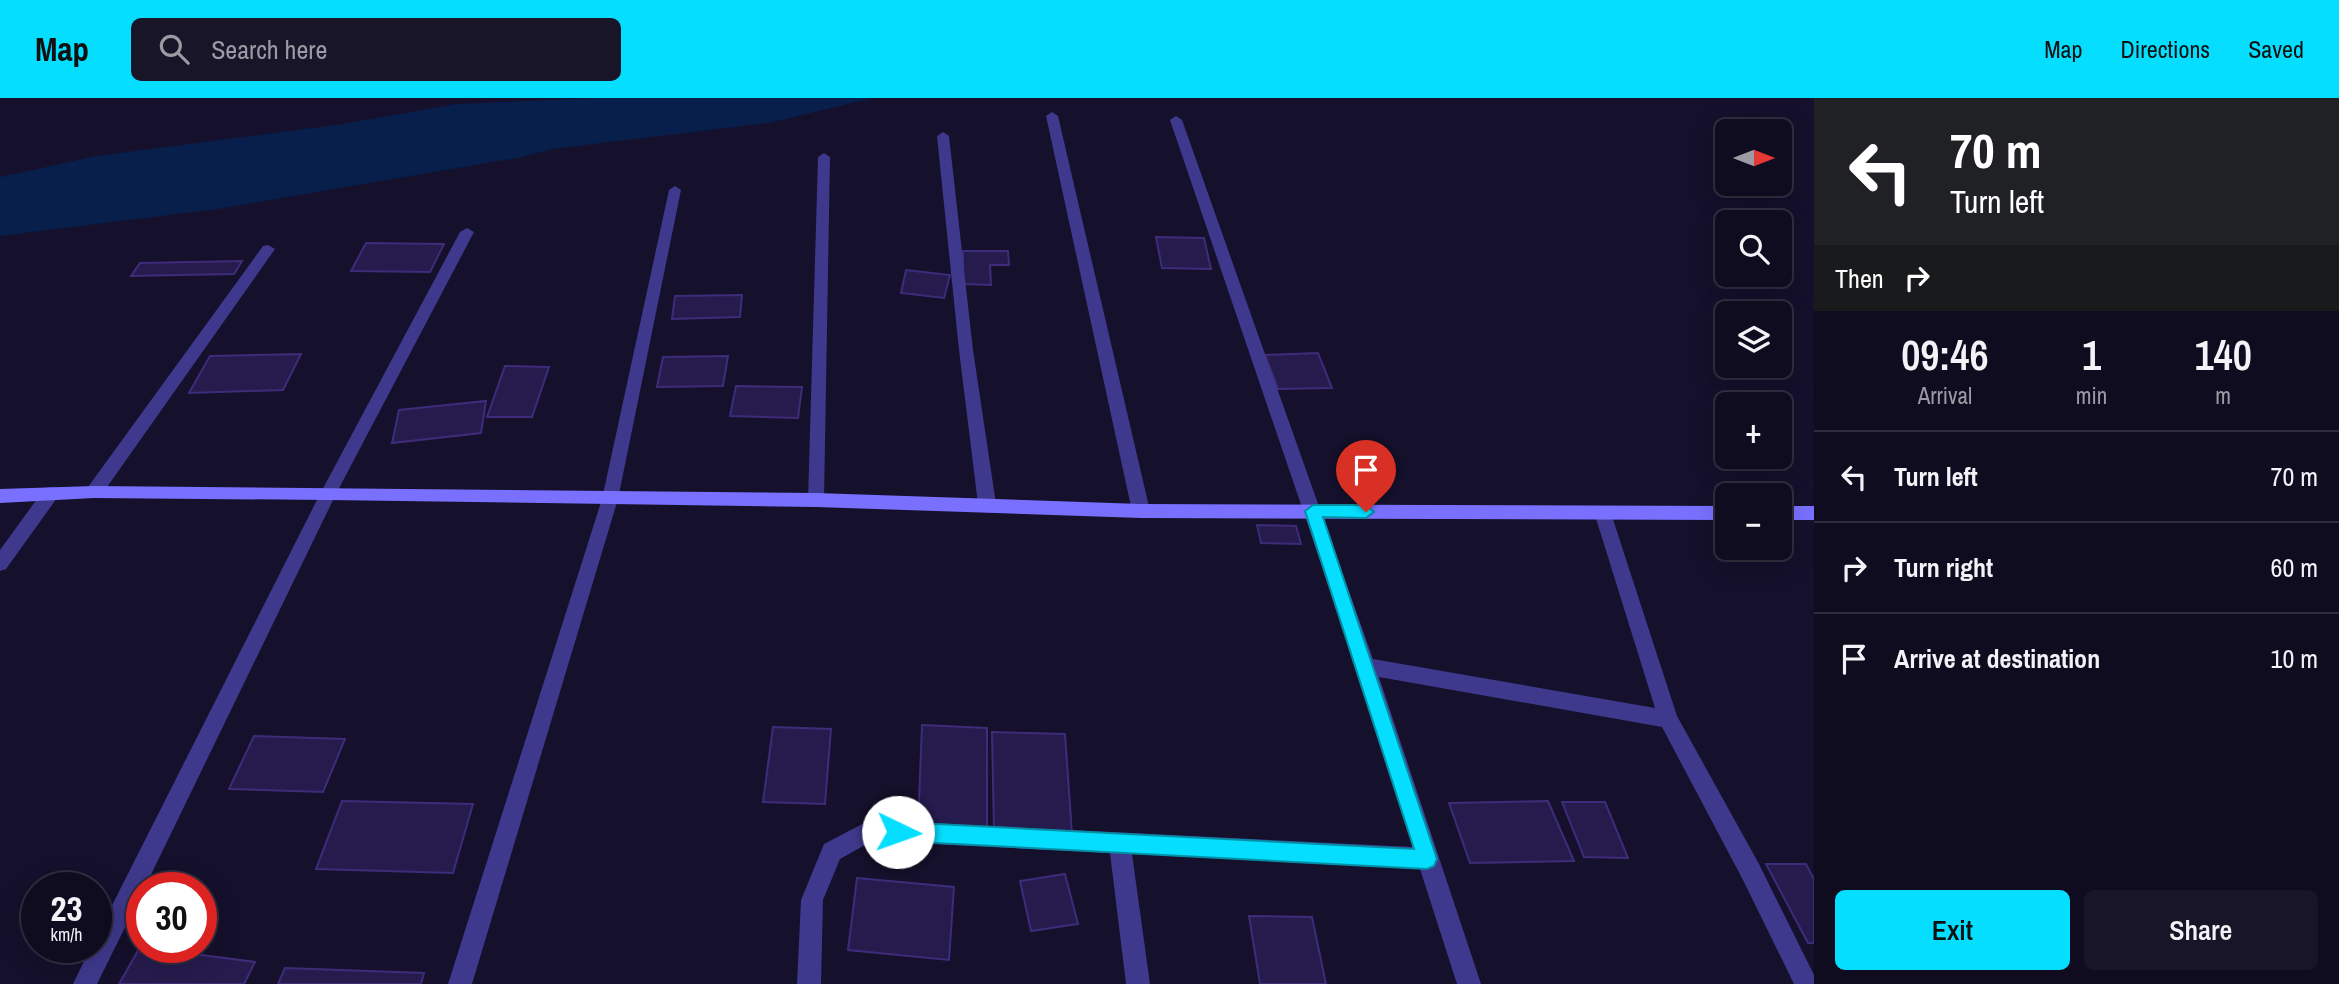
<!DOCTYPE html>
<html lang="en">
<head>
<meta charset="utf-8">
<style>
  :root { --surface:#100c20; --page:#191529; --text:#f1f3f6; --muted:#9c9ba5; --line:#302c3e; --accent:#05deff }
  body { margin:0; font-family:"Archivo Narrow",sans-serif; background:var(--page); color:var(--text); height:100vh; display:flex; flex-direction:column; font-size:26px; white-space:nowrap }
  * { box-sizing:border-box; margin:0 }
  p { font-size:23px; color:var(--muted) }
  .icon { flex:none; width:38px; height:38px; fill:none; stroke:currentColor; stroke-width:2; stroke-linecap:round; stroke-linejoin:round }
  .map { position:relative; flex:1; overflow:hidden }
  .drawer { display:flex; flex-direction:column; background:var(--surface); width:525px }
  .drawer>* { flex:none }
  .banner { background:#202124; color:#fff; overflow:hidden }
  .needle { width:46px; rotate:90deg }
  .tools { position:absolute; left:1715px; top:21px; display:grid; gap:14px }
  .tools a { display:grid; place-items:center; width:77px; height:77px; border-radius:10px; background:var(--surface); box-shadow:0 7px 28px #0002,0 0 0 2px var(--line); font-size:35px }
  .speed { position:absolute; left:21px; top:774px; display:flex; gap:14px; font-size:35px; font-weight:700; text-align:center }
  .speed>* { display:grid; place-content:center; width:91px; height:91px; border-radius:50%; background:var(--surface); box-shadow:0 7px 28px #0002,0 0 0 2px var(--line); line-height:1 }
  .speed small { font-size:18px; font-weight:400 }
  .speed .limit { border:10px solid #d22; background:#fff; color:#111 }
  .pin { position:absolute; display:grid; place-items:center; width:60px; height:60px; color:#fff; margin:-72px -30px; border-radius:50% 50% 50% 0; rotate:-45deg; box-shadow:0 0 7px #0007 }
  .pin .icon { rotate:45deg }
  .me { position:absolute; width:77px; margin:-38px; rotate:93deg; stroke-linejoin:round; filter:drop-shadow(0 0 5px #0008) }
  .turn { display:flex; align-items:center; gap:24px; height:147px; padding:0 21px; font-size:32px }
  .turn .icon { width:91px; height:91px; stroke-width:2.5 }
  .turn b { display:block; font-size:49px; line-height:60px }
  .then { display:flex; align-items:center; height:66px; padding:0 21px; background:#0003; gap:14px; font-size:26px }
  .eta { display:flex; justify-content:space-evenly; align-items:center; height:119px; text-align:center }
  .eta b { font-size:42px; font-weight:600; line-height:49px }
  .primary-button { display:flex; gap:14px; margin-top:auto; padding:14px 21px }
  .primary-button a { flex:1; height:80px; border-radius:10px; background:var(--accent); color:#111; font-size:28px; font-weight:600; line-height:80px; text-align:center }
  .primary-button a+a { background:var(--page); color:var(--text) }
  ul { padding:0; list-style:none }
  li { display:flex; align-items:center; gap:21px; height:91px; padding:0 21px; border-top:2px solid var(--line) }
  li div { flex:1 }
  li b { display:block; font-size:26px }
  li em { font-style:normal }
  header { display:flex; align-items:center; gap:42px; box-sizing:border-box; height:98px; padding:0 35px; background:var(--accent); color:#111 }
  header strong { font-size:33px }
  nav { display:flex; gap:38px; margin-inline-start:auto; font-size:24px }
  .search { width:490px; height:63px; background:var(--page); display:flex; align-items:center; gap:18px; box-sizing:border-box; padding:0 24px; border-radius:10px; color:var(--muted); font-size:26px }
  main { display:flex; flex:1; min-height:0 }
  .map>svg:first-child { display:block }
  .water { fill:#081e4b }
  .building { fill:#261b4d; stroke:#3e2c7a; stroke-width:2 }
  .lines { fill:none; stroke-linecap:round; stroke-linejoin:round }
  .minor { fill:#3e398c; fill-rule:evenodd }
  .secondary { fill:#7970ff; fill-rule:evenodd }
  .route { fill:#05deff; stroke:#0390a6; stroke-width:2 }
</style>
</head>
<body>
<header>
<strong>Map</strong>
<div class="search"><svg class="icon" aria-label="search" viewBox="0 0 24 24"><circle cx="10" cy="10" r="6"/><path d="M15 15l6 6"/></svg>Search here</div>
<nav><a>Map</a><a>Directions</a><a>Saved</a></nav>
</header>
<main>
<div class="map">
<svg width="1814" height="886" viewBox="0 0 1814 886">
  <rect width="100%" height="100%" fill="#15102b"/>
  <path class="water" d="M595,0H873L769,25L552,51L522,59L218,111L0,138V79L96,58L336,27L456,6Z"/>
  <path class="building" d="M1156,139L1204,140L1211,171L1162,170Z
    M366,145L444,146L430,174L351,173Z
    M963,153H1008L1009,167H990L991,187L963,186Z
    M242,163L234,176L131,178L140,165Z
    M906,172L950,177L944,200L901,195Z
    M742,197L740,219L672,221L675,198Z
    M1318,255L1332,290L1278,291L1265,257Z
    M301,256L283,292L189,295L210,258Z
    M728,258L723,288L657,289L663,259Z
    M505,268L549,269L532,319H487Z
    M736,288L802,289L798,320L730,318Z
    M486,303L481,335L392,345L399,312Z
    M1257,427L1296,428L1301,446L1261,445Z
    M922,627L987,630V732L918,729Z
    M773,629L831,631L825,706L763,704Z
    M992,634L1065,636L1072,736L994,733Z
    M254,638L345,641L323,694L229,691Z
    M342,703L473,706L453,775L316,771Z
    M1548,703L1574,763L1470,765L1449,705Z
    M1562,704H1605L1628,760L1584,759Z
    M1766,766H1806L1814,781V845H1808Z
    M1065,776L1078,826L1031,833L1020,783Z
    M857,780L954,789L949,862L848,852Z
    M1249,818L1312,819L1326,886H1260Z
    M140,849L255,864L244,886H119Z
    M285,870L424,875L421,886H278Z"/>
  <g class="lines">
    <path class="minor" d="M1052,14L1058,18L1150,413L1147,418H1135L1132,413L1046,18Z
      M1176,18L1182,22L1373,561L1655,610L1594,414L1597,409H1609L1677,618L1759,766L1814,877V886H1794L1743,782L1662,629L1379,579L1481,886H1457L1420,771L1132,756L1150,886H1126L1110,755L872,743L840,761L823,802L821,886H797L801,802L824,746L870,722L1413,749L1356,568L1170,22Z
      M943,34L949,38L973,252L996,406L993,411H981L978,406L959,252L937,38Z
      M824,55L830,59L824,402L822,407H810L808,402L818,59Z
      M675,88L681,92L618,401L472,886H448L602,401L669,92Z
      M467,130L474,134L336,396L145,789H142V795L97,886H73L91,849H96V839L320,396L460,134Z
      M268,147L275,151L100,399H88L86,394L88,389L263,148Z
      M51,389L57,390L59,395L57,400L6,471L0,473V452L45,390Z"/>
    <path class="secondary" d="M94,388L816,395L1141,406L1727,408V422L1141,420L816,409L328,402L94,400L0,405V391Z
      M1780,408H1814V422H1780Z"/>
  </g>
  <path class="route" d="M1313,407H1366L1374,414L1366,420L1323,419L1437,761L1434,768L1427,771L898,743L891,740L888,734L891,727L898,724L1414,751L1305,413Z"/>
</svg>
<div class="tools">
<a><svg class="needle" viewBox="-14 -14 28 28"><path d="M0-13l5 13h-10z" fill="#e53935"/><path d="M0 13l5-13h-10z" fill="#9c9ba5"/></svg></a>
<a><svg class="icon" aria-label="search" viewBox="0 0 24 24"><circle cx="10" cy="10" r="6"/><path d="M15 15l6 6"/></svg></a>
<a><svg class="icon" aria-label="layers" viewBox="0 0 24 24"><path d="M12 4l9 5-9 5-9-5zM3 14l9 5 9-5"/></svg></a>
<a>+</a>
<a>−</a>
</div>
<div class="speed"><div>23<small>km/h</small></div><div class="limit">30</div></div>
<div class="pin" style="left:1366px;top:414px;background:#d93025"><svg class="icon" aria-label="arrive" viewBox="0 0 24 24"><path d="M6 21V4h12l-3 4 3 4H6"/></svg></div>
<svg class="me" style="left:898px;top:734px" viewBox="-20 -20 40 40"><circle r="19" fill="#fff"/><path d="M0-13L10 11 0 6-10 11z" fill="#05deff"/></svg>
</div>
<section class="drawer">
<div class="banner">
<div class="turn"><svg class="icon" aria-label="left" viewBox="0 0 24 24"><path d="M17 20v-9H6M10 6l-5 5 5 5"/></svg><div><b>70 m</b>Turn left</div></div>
<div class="then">Then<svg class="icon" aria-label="right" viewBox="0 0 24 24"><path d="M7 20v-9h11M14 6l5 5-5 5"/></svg></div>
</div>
<div class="eta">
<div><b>09:46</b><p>Arrival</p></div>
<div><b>1</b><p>min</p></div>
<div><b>140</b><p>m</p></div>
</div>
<ul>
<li><svg class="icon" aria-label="left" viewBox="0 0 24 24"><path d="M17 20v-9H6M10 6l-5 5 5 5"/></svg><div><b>Turn left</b></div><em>70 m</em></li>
<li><svg class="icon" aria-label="right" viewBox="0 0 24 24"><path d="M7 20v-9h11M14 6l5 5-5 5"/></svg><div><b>Turn right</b></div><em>60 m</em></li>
<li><svg class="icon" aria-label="arrive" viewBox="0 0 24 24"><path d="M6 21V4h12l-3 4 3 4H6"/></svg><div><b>Arrive at destination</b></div><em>10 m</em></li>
</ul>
<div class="primary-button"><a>Exit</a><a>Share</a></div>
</section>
</main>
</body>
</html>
